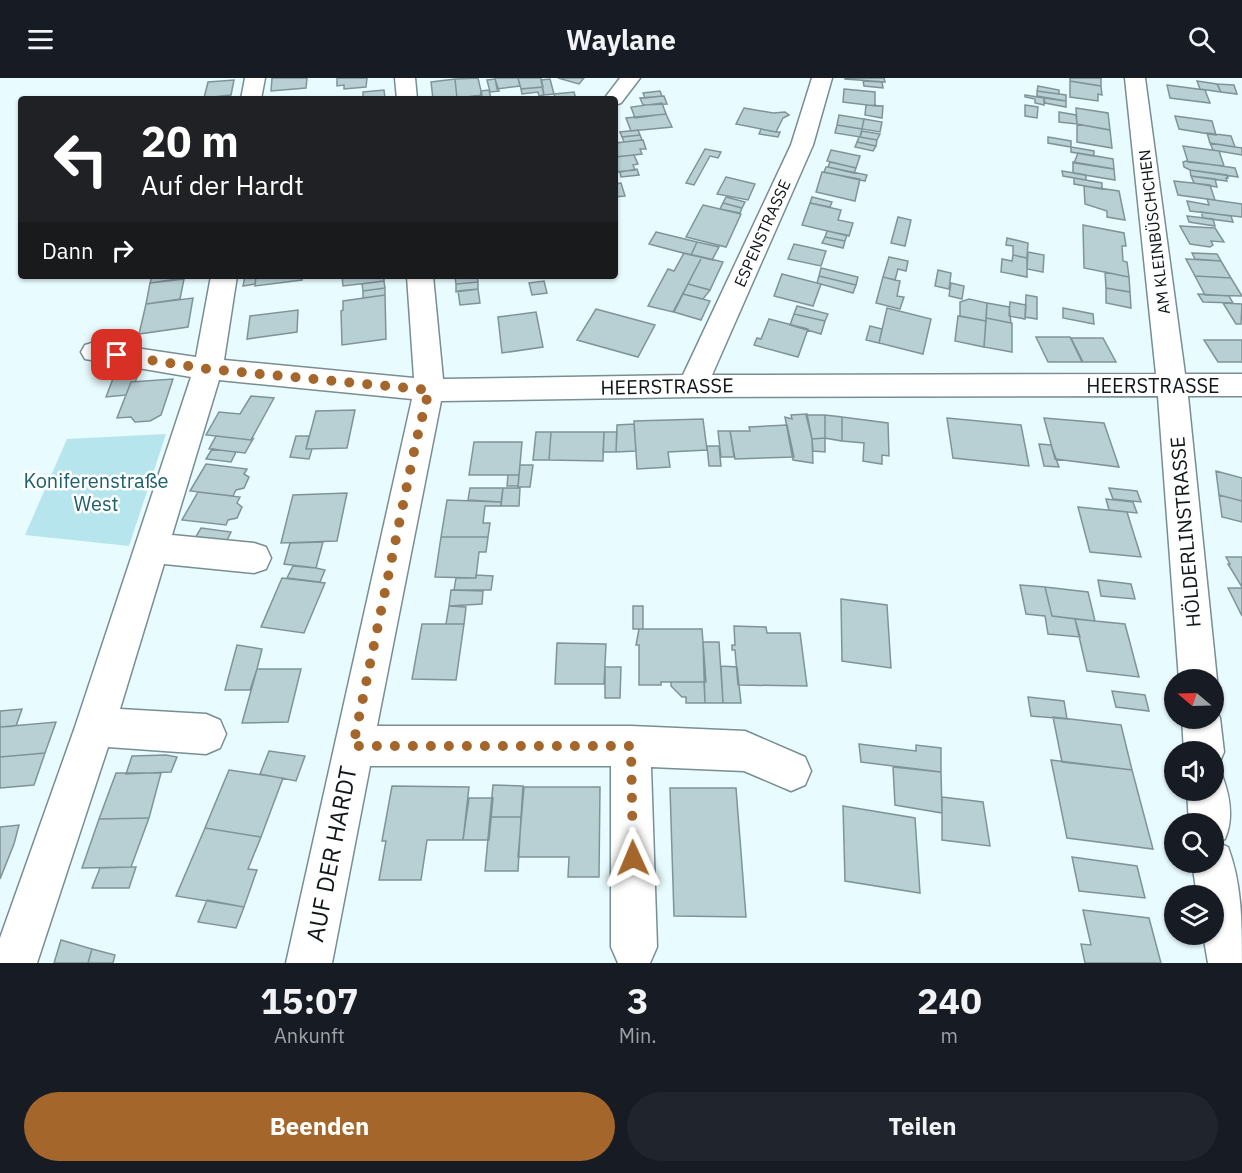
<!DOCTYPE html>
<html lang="de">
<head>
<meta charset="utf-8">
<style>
  :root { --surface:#171b24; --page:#20242c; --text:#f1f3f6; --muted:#9ea1a6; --accent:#a4662b }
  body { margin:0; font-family:"IBM Plex Sans",sans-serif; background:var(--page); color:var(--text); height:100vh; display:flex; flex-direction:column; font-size:22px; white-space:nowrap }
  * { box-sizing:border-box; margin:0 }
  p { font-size:20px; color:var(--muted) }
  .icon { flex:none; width:33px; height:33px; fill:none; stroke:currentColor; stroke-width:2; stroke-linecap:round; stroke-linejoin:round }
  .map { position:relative; height:885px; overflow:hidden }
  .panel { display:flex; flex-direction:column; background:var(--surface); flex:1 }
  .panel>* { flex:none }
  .banner { position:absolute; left:18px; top:18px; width:600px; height:183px; border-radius:6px; box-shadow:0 2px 4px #0004; background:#202124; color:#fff; overflow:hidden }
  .needle { width:39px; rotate:289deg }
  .fabs { position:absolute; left:1164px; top:591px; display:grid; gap:12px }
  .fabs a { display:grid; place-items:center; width:60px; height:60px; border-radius:50%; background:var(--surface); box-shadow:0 2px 4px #0004; font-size:30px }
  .pin { position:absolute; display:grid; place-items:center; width:51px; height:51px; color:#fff; margin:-26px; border-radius:12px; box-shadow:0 3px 9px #0006 }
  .me { position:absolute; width:66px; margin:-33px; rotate:359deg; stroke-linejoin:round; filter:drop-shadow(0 0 4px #0008) }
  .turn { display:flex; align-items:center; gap:21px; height:126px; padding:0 24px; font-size:27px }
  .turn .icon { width:78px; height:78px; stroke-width:2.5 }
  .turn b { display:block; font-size:42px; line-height:51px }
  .then { display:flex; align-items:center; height:57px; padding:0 24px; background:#0003; gap:12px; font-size:22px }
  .eta { display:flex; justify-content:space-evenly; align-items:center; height:102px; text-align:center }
  .eta b { font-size:36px; font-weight:700; line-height:42px }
  .action { display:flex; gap:12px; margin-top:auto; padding:12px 24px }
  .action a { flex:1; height:69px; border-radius:36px; background:var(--accent); color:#fff; font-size:24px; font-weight:700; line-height:69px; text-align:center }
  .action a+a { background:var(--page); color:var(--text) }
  header { display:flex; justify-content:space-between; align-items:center; height:78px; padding:0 24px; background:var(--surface); font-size:27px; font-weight:700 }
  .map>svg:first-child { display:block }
  .green { fill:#b7e5ee }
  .building { fill:#b8cfd3; stroke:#7f9499; stroke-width:1.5 }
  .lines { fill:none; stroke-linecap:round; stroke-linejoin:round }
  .street-casing { stroke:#788e92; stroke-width:3 }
  .street { fill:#fff; fill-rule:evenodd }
  .route { stroke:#a4662b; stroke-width:10; stroke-dasharray:0 18 }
  .labels { text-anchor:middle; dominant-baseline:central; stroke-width:5; stroke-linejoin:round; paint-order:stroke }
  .far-street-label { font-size:16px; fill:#0f1719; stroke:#fff }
  .street-label { font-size:20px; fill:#0f1719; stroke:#fff }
  .park-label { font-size:20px; fill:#1c616c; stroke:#fff }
  .near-street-label { font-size:24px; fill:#0f1719; stroke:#fff }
</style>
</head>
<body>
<header><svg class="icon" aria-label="menu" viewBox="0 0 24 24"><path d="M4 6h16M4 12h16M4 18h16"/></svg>Waylane<svg class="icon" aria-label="search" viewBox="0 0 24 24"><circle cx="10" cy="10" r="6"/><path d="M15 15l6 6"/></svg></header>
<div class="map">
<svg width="1242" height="885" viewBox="0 0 1242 885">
  <rect width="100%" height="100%" fill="#e8fbfe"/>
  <path class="green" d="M166,356L129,468L25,457L67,361Z"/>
  <path class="building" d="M272,0H307L306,10L271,13Z
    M337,0H367L366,9L344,11V7L337,8Z
    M478,0L482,17L457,20L455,1Z
    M495,0H518L520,8L497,11Z
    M518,0H541L543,9L521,11Z
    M558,0H584L579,6Z
    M845,0H884L885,4L845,1Z
    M1070,0H1101V8L1070,3Z
    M455,1L457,20L433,21L431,4Z
    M495,1L499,13L490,14L487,2Z
    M550,1L554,16L544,17L541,2Z
    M234,2L231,17L204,20L208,4Z
    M863,3L882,4L883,10L864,8Z
    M1070,3L1101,8L1102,17L1098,16V23L1070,19Z
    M1197,3L1217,6L1221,14L1200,11Z
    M1217,6L1234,7L1237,16L1221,14Z
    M1167,7L1205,12L1210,25L1170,20Z
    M1038,8L1059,12V16L1037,13Z
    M542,9L544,17L539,18L538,14L522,16L521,11Z
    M844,11L875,14V28L843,24Z
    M384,12L385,20H363V14Z
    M489,12L491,21H480L481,13Z
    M660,13L662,18L645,20L643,15Z
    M1037,13L1066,17V23L1037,18Z
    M574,14L576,21H555L554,16Z
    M1025,17L1044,20V27L1035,25V21L1025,19Z
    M664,18L667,26L643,27L640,20Z
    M1044,20L1066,23V29L1045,25Z
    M662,25L666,36L635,40L631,29Z
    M866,27L883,28L882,40L865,37Z
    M1025,27L1038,29L1037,40L1025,38Z
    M744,30L773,35L785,34L789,37L783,40L776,54L736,46Z
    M1076,30L1108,35L1110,52L1077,46Z
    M1059,34L1076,37L1077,46L1059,44Z
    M666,36L672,49L631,53L626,40Z
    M839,37L864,41L862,51L837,47Z
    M1175,38L1212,43L1216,57L1179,51Z
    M864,41L882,44L880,54L862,51Z
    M1077,46L1110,52L1112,70L1077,64Z
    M837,47L862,51L860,59L835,55Z
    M761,51L776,54H780L778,59L759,56Z
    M638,52L640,57L622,59L620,54Z
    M862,53L880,56L877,62L860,59Z
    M1207,55L1231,58L1235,69L1210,65Z
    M640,57L642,62L624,64L622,59Z
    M859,59H860L877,62L876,68L857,64Z
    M1048,59L1071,63V69L1048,65Z
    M643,62L646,71H640L642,76L616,79L615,65Z
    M857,64L876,68L873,73L855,69Z
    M1210,65L1242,70V77L1213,72Z
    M1183,68L1219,73L1224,88L1188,84Z
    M1071,69L1094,73V78L1071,74Z
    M705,71L721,74L718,80L710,78L694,107L686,105Z
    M831,72L860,78L856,90L827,83Z
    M1078,75L1113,81L1114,91L1074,85Z
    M634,77L638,86L633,87L635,92L615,94V79Z
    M1186,83L1235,90L1238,99L1190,92L1184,89L1183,84Z
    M830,84L856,90L854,95L828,89Z
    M1073,84L1114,91L1115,102L1073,95Z
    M826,89H828L867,97L865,103L824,94Z
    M637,91L639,97L621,99L620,94Z
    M1190,92L1227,97L1228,100H1226L1227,103L1191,98Z
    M1062,93L1086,97V102L1063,98Z
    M822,94L860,101L855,123L816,114Z
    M1191,98L1215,101L1217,109L1194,105Z
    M726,99L755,106L748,122L717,116Z
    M1074,100L1102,105V111L1074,106Z
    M1174,103L1210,107L1215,122L1178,117Z
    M621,105L625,118L615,119V106Z
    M1084,108L1119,113L1125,142L1107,139V133L1085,126Z
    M726,119L745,124L742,130L723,125Z
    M812,119L832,124L830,129L810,125Z
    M1207,121L1242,126V139L1190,133L1187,123L1209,127Z
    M723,125L742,130L740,135L720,131Z
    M810,125L841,132L838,142L853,145L849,158L802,147Z
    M703,127L741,136L726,169L686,159Z
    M1201,134L1231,138L1233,144L1203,140Z
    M1187,138L1213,141L1215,148L1189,144Z
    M898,139L911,142L905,168L891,165Z
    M1083,147L1124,155L1126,168H1122L1123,183L1127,184L1129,199L1084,190Z
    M1180,148L1215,150L1224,164L1211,163L1213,167L1210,169L1190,166Z
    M827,153L847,157L845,163L825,159Z
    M656,154L697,164L691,177L649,166Z
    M825,159L845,163L843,170L822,165Z
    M1007,160L1028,165L1027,180L1013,177V168L1006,167Z
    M697,164L719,169L712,182L691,177Z
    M794,166L826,173L821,188L788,181Z
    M1028,174L1044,177L1043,194L1027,191Z
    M684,175L702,179L673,234L648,228L668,191L674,193Z
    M1192,175L1217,176L1221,183L1195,181Z
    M1013,177L1027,180V199L1001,194L1002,181L1012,183Z
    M702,179L723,184L710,212L688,206Z
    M889,179L908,183L906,193L898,191L895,202L883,199Z
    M1186,181L1221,183L1231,200L1195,198Z
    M821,190L858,199L856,207L819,198Z
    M938,192L951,195L949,211L935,208Z
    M1105,194L1129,199L1130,214L1106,210Z
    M782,196L821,206L813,228L774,218Z
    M152,198H197L150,205Z
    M245,198H256L255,206L243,208Z
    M256,198H302V202L255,208Z
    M342,198H384V203L343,208Z
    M477,198L478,204L456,206L455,199Z
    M819,198L856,207L853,215L817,205Z
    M1195,198L1231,200L1242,218L1205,217Z
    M883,199L900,203L897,218L904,219L900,231L876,225Z
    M184,201L180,221L146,226L150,205Z
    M384,203L385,210L363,213L362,206Z
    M544,203L547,215L532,217L529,205Z
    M478,204V211L456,214V206Z
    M951,205L964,208L962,221L949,218Z
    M688,206L710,212L703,221L683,216Z
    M385,210V217L363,220V213Z
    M1106,210L1130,214L1131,230L1106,225Z
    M478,211L480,225L460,227L458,213Z
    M683,216L710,223L701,242L674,234Z
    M1198,216L1229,218L1233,225L1203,224Z
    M385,217L386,261L342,267L341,233L343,232V223Z
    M1026,217L1037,219V241L1025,239Z
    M193,220L188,249L139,256L146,226Z
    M969,221L987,225L986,243L960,238V224Z
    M1010,224L1026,227L1025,241L1009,238Z
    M987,225L1009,229L1011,245L986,240Z
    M1223,225L1242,226L1241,246H1236Z
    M797,228L828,236L825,243L794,236Z
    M887,230L931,241L923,276L879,265Z
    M1063,230L1093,236L1094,246L1063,240Z
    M596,231L655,247L638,279L577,262Z
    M298,232L297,254L247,261L250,238Z
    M536,234L543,269L502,275L498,239Z
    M794,236L825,243L821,256L790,247Z
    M958,238L986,243L984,269L955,263Z
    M986,240L1012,245V274L984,269Z
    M769,241L808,251L798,279L754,267L757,260L761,261Z
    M870,248L882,251L879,265L866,262Z
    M1036,259H1070L1082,284H1048Z
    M1071,260H1103L1116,284H1083Z
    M1204,262H1242V284H1218Z
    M138,297L135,304H131L126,317L106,319L114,298Z
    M173,301L161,337L150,343L135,344L131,339L117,340L131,304Z
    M251,318L274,320L251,362L206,357L219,334L240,336Z
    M355,332L347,370L306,371L316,333Z
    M807,336L812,361L813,385L793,382L785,339L792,341L791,337Z
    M806,337H825V360L812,361Z
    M825,337L842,339V363L825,360Z
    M842,339L888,345L889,378L882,377V386L863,383L864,365L842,363Z
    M947,340L1021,347L1029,388L953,380Z
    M1044,340L1104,345L1119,389L1055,381Z
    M703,341L707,372L668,374L670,389L637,391L634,343Z
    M634,346L636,373L616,374L617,347Z
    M787,347L794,379L735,381L730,353H750L749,349Z
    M718,353H730L734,379H721Z
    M536,354H551L549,382H533Z
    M551,354H604L603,383L549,382Z
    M604,354H617L616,374H603Z
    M216,358L251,362L253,361L245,375L209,371Z
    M296,358H309L306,371H312L309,381L290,379Z
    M825,360V374L813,373L812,361Z
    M474,364H522L519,397H469Z
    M1039,366L1051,367L1059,389L1044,388Z
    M707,368H719L721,388H709Z
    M212,371L236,374L231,384L206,381Z
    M206,386L247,391L244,396L249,399L244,410L236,412L233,418L190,413Z
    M520,387H533L530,409H518Z
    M1216,393L1242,400V423L1219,417Z
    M508,397H519L518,408H507Z
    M470,410H503L501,424L468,422Z
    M503,410H520L519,428H501Z
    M1109,410L1137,413L1141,424L1113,421Z
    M198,414L240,419L237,425L242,429L237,440L228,442L226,447L182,442Z
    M347,415L337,463L281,465L293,417Z
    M1219,417L1242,423V444L1222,439Z
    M1106,421L1133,424L1137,435L1109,432Z
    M447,422L501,424V428H485L483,445H490L488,459H441Z
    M1078,429L1127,434L1141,479L1090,474Z
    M201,450L231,454L225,466L194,462Z
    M441,459H488L486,474H479L476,500L435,499Z
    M323,464L316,490L284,486L290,465Z
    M1226,479H1242V509L1228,486H1230Z
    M293,488L316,490L325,492L320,504L287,500Z
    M476,497L493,498L491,512H454L456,500H476Z
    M282,500L325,505L304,555L261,549Z
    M1098,502L1131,506L1135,521L1101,518Z
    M1020,507L1045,509L1052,538L1075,541L1080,559L1048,556L1045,538L1026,536Z
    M1045,509L1088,514L1095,543L1052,538Z
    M1228,510H1242V538Z
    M451,512L483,513L482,526L449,528Z
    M841,521L887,527L891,590L842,583Z
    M449,528L466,529L464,546H446Z
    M633,528H643V551H633Z
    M1075,541L1125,546L1139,599L1087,593Z
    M422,546H464L456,602L412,601Z
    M734,548L766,549L767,555H800L807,608L738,607L735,572H732V567H735Z
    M639,551H702L706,604H661V607H639V567H636Z
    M703,564H719L723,625H705Z
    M557,565L606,566L604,606H555Z
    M237,567L262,571L257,591L250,612H225Z
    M721,588L737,589L741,625H723Z
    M605,589H621L620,620H605Z
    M257,591H301L288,644L242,645Z
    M671,604H704L705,625H686V619H682L671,608Z
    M1112,613L1145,617L1149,633L1116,629Z
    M1028,619L1064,623L1067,641L1031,638Z
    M22,631L16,648L0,649V633Z
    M1053,639L1121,647L1132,692L1062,684Z
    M56,644L45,675L0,679V649Z
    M859,666L916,673V667L941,670V694L861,684Z
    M269,673L305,678L296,703L260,696Z
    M45,675L34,707L0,710V679Z
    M166,677L177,679L171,694L126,696L132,678Z
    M1051,682L1132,692L1153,771L1067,760Z
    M893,689L941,694L942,735L895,727Z
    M229,692L283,700L261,759L205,750Z
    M116,695H161L149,740L99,741Z
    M493,707L523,708L521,739H490Z
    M392,708L469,709L463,762H427L421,802H379L386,763H382Z
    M524,709H600L599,799H568L569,779H518Z
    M670,710H736L746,839L674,838Z
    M942,719L983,724L990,768L942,762Z
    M469,720H493L489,762H463Z
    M843,728L915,740L920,815L845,803Z
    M490,739H521L518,793H485Z
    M149,740L131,789L82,790L99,741Z
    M19,747L14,766L0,801V749Z
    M205,750L261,759L248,791L257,792L244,829L176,818Z
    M1072,779L1137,788L1145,820L1079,813Z
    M131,789H136L129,810H92L100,790Z
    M207,822L244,829L236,850L198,844Z
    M1083,832L1149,840L1161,885H1085L1081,866L1091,867Z
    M61,862L92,871L88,885H54Z
    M92,871L115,877L113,885H88Z"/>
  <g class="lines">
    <defs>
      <path id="street" d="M245,0H265L261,21H241Z
        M395,0H415L417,21H397Z
        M620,0H640L621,25L615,27V21H604Z
        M812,0H832L813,67L712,297L1156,296L1125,0H1145L1185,296H1242V318H1188L1217,602L1214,610V602H1179L1158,318L693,319L441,323L377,648H631L745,653L805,679L811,693L805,707L791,713L744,693L651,689L657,869L650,885H618L611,869V688H370L332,885H286L412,321L219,302L172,457L254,465L266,469L271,480L266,491L254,495L164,486L120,631L206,636L220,642L226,656L220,670L206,676L108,669L37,885H0V860L75,649L191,299L85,281L81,274L85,267L95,264L196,279L211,198H237L224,282L414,300L407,198H433L443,301L683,297L791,67Z
        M1214,626L1220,640L1224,674L1218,688L1214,690V674H1184L1182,640H1214Z
        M1214,694L1222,697C1230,718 1234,740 1225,761L1217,764L1228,769C1242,806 1242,845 1242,885H1208L1203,856H1214V818H1197L1192,784H1214V746H1189L1187,712H1214Z"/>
    </defs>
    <use href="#street" class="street-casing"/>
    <use href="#street" class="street"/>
  </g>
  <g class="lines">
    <path class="route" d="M117,277L208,291L429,312L416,364L353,668H631L633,780"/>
  </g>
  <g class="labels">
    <g class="far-street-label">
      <text transform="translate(1154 154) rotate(-97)">AM KLEINBÜSCHCHEN</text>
      <text transform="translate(762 155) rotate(-66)">ESPENSTRASSE</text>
    </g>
    <g class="street-label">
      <text x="1153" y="307">HEERSTRASSE</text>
      <text transform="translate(667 308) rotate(-1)">HEERSTRASSE</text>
      <text transform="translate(1185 454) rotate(-95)">HÖLDERLINSTRASSE</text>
    </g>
    <g class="park-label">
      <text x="96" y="402">Koniferenstraße<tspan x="96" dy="23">West</tspan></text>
    </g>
    <g class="near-street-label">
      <text transform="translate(331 776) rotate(-79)">AUF DER HARDT</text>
    </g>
  </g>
</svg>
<div class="fabs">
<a><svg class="needle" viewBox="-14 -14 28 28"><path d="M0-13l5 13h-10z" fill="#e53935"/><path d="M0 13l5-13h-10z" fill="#9ea1a6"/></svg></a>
<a><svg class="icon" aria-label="sound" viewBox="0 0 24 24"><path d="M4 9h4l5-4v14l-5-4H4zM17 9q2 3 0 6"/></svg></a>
<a><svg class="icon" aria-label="search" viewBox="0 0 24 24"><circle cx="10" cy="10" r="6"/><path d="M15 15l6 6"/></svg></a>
<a><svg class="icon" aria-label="layers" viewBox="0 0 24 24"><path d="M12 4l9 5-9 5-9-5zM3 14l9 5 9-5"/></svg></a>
</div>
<div class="pin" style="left:117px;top:277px;background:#d93025"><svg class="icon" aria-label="arrive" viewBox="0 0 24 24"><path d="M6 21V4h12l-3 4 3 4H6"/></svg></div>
<svg class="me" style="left:633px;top:780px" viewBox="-20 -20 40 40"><path d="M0-17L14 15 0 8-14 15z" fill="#a4662b" stroke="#fff" stroke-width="4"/></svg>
<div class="banner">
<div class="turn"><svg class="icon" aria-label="left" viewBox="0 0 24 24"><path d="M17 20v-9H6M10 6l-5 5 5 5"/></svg><div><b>20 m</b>Auf der Hardt</div></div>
<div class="then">Dann<svg class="icon" aria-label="right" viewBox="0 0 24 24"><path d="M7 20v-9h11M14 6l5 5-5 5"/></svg></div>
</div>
</div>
<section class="panel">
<div class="eta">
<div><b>15:07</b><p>Ankunft</p></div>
<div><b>3</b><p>Min.</p></div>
<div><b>240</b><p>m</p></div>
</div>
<div class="action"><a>Beenden</a><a>Teilen</a></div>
</section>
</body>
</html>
